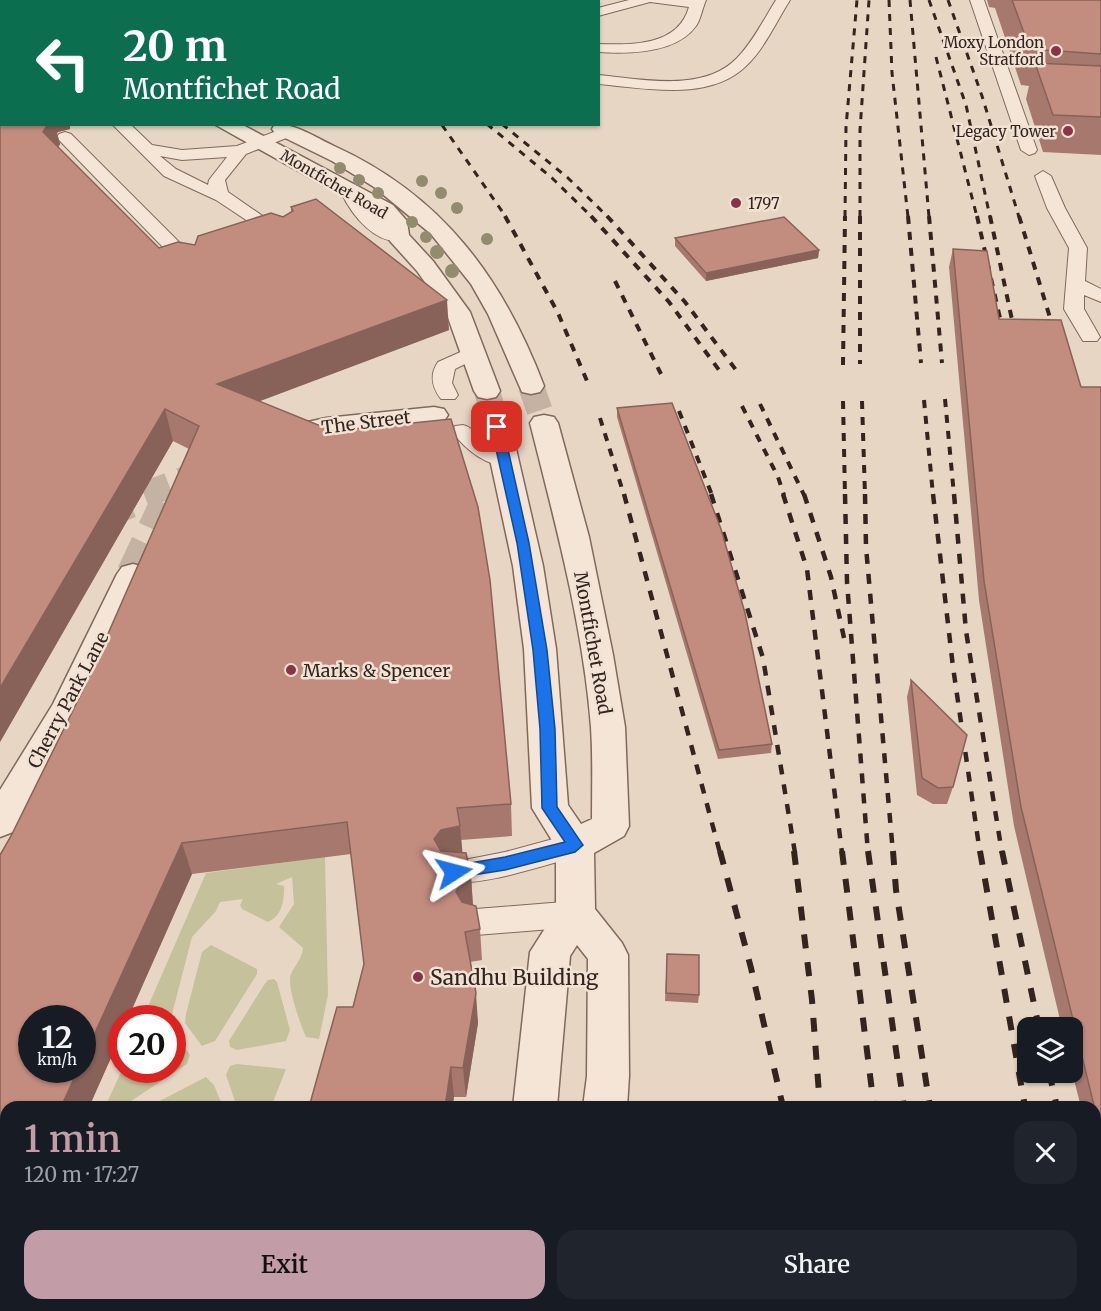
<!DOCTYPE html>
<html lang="en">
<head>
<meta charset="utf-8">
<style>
  :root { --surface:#171b24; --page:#20242c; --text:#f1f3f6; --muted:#9ea1a6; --accent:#c29da7 }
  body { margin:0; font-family:Merriweather,serif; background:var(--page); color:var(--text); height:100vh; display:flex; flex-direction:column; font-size:22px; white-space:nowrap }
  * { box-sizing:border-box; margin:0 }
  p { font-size:20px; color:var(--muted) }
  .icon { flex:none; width:33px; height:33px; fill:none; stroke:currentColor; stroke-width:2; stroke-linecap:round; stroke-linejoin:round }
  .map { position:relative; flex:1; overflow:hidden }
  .drawer { position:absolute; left:0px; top:1101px; width:1101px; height:210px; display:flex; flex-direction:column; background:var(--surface); border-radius:18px 18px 0 0; box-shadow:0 2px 4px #0004 }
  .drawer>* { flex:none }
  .top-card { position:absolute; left:0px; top:0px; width:600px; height:126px; box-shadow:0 2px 4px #0004; background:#0b6e4f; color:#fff; overflow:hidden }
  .fabs { position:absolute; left:1017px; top:1017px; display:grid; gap:12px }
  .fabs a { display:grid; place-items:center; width:66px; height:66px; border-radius:12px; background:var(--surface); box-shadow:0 2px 4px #0004; font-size:30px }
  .speed { position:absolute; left:18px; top:1005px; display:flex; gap:12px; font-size:30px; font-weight:700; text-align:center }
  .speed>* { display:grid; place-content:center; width:78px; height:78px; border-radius:50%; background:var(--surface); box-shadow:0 2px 4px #0004; line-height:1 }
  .speed small { font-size:15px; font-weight:400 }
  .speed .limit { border:9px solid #d22; background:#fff; color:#111 }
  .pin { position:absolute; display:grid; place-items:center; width:51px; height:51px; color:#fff; margin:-26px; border-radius:12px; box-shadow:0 3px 9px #0006 }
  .me { position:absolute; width:66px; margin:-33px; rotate:81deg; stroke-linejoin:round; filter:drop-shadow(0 0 4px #0008) }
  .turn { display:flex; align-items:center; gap:21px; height:126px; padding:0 24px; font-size:27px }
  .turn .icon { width:78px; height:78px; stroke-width:2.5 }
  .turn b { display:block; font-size:42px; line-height:51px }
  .round { display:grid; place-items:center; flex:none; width:63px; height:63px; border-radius:18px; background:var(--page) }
  .summary { display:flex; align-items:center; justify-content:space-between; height:102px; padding:0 24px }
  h1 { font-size:36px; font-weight:600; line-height:45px; color:var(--accent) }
  .button { display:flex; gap:12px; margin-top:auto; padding:12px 24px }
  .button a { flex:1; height:69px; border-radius:18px; background:var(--accent); color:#111; font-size:24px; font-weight:600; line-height:69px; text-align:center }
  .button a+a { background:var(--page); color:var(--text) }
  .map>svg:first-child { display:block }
  .green { fill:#c5c19a }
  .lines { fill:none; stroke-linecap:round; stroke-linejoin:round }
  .pedestrian-tunnel-far1 { stroke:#c4b2a3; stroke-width:26; stroke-dasharray:26 13; stroke-linecap:butt }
  .pedestrian-tunnel { stroke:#c4b2a3; stroke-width:33; stroke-dasharray:33 16; stroke-linecap:butt }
  .tertiary-tunnel { stroke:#c4b2a3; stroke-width:26; stroke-dasharray:26 13; stroke-linecap:butt }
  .service-casing { stroke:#81685d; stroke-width:2 }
  .pedestrian-casing { stroke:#81685d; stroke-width:3 }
  .tertiary-casing { stroke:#81685d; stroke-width:3 }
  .service { fill:#f4e5d6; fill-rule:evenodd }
  .pedestrian { fill:#f4e5d6; fill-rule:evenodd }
  .tertiary { fill:#f4e5d6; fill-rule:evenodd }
  .rail-far3 { stroke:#33241f; stroke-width:3; stroke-dasharray:7 7; stroke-linecap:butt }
  .rail-far2 { stroke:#33241f; stroke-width:4; stroke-dasharray:8 8; stroke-linecap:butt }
  .rail-far1 { stroke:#33241f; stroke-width:4.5; stroke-dasharray:10 10; stroke-linecap:butt }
  .rail { stroke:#33241f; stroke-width:6; stroke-dasharray:14 14; stroke-linecap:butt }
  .tree { fill:#928b6e }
  .wall { fill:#a7786d }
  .shaded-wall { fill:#886259 }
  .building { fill:#c28c7f; stroke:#886259; stroke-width:1.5 }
  .route { fill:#1a73e8; stroke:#114b97; stroke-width:1.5 }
  .poi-dot { fill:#893447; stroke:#f1e2d3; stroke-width:2 }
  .labels { text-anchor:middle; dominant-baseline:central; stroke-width:5; stroke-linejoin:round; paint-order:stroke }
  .far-poi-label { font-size:15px; fill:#33241f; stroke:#f1e2d3; text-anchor:end }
  .far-street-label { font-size:15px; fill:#33241f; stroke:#f1e2d3 }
  .street-label { font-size:18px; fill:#33241f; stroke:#f1e2d3 }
  .poi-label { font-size:18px; fill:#33241f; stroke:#f1e2d3; text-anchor:start }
  .near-poi-label { font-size:21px; fill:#33241f; stroke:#f1e2d3; text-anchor:start }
</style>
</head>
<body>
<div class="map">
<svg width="1101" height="1311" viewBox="0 0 1101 1311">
  <rect width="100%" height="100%" fill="#e8d6c4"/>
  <path class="green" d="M325,857L328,995L319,1039L306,1037C301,1026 286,985 291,974C295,965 302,959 303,948L279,927L294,904L292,877L276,884L284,886C284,900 283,915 268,922L242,909L240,905L243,899L220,902L216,911L192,937L171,1018H143L206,873Z
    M211,945L257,969V974L215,1041L202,1046L185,1023L186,1014L202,952Z
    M274,979L277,982L290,1030L286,1041L237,1050L230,1047L229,1041L264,985L268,980Z
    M173,1031L190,1055L187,1064L122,1107H105L122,1070H172Z
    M237,1064L286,1069L271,1107H237L226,1075L230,1066Z
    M206,1077L214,1085L223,1107H148Z
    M0,1291L6,1292V1305H64L91,1311H0Z"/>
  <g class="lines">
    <path class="pedestrian-tunnel-far1" d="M145,495L215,467"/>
    <path class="pedestrian-tunnel" d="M99,514L149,494
      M133,574L166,504"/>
    <path class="tertiary-tunnel" d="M531,386L544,423
      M487,391L497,427"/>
    <defs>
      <path id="service" d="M483,0H497L499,2H484Z
        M629,0H706C702,9 701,19 696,26C676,54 628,54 598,52V44C633,45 678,46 689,7L650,2L598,16V8Z
        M776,0H790C776,22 765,48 746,66C709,102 645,88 598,84V75C642,79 703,93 737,58C753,42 764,19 776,0Z
        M970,0H984L1037,150L1035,153L1029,155L1021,150Z
        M112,124H130L152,145L182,150L237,146L282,129H294L296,132L294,135L246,154L225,180L228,192L293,237L290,241H278L216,200L164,176ZM160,156L182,160L227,157L209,180L208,185L176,169Z
        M65,132L71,134L201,264L203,268L201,272H187L59,140L57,137L59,134Z
        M1043,171L1051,176L1065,208L1087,248L1085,281L1101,289V302L1084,295V309L1100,337L1097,341H1083L1064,309L1069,248L1047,208L1035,176Z
        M350,187L356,188L375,216L404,232L407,236L404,240C376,247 351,214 341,192Z
        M474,346L481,348L484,352L481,356L455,369L452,383L458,395L455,399H441C432,387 429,375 438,362Z
        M463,425C472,427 475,434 482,439C492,447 509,450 516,460L513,465C490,470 464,449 452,431L455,426Z
        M575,833L585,837L589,845L585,853L575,857C544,865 473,890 444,880L439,872L444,864L505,852Z
        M576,901L587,905L591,914L587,923L576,927L476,935L465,931L461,922L465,913L476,909Z"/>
      <path id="pedestrian" d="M434,407L444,409L448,415L444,421L326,434L299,440L289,438L285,432L289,426L326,418Z
        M133,564L144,567L149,574L85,708L13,832L0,837V790L53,704L117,574L122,567Z"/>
      <path id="tertiary" d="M46,0H64L66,2H47Z
        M84,0H102L104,2H85Z
        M214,124H241L393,205L407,221L409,235L433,261L470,312L500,391L496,397L487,399L478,397L474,391L446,312L417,271L390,241L385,223L377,215Z
        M275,124C296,124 315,137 334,146C442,195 503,278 544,386L540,392L531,394L522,392L488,314L471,284L431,234L374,187L332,161L275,133L272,129Z
        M544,415L554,417L558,423L589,537L613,655L625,727L629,826L624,836L594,853L595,909L622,943L628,955L629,1076L627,1107H583L587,1076L588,959L577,945L570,956L557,1107H513L530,952L556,911V847L532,808L524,649L513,566L483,427L487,421L497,419L507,421L511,427L543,566L556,649L568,805L581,824L592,819C592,788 593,757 591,727C583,625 555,522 530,423L534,417Z
        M482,1305H530L529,1311H481Z
        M556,1305H604L603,1311H555Z"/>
    </defs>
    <use href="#service" class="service-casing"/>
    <use href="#pedestrian" class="pedestrian-casing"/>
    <use href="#tertiary" class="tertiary-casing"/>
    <use href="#service" class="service"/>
    <use href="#pedestrian" class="pedestrian"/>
    <use href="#tertiary" class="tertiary"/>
    <path class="rail-far3" d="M889,0L892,73L908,217
      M910,0L929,217
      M929,0L966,105L990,217
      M948,0L982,96L1019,217
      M12,2L18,0
      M144,2L151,0
      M162,2L169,0
      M192,2L198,0
      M936,57L977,217
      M487,124L552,178L592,217
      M502,124L568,178L608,217
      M442,125L506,217
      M845,217L846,127L857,0
      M860,217V130L869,0"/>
    <path class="rail-far2" d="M505,216L558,313L587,381
      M591,216L669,302L719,370
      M607,216L685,302L736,370
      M860,216V364
      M908,216L921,363
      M929,216L942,363
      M977,216L1004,336
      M990,216L1015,334
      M1019,216L1055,334
      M615,281L661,374
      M843,365L845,216
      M945,399L954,495
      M924,400L933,495
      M843,401L845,495
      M862,401L865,495
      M760,404L804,495
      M742,406L778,477L784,495
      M679,411L712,495
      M600,418L624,495"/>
    <path class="rail-far1" d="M624,494L720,853
      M711,494L763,658L795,853
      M783,494L807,569L842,853
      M804,494L831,577L844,638
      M845,494L847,582L868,853
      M865,494L866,547L893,853
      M933,494L953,667L980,853
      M954,494L966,631L1002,853"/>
    <path class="rail" d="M720,851L751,968L783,1107
      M794,851L812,1000L820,1107
      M842,851L874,1107
      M868,851L904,1107
      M893,851L896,890L930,1107
      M980,851L1025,1107
      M1002,851L1039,1028
      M1049,1072L1057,1107
      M1095,1276L1101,1302
      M806,1305L807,1311
      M840,1305V1311
      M901,1305L902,1311
      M932,1305L933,1311
      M964,1305L965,1311
      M1063,1305L1065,1311"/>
  </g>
  <g class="tree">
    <circle cx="340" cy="168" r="6"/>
    <circle cx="359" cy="180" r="6"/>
    <circle cx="422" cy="181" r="6"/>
    <circle cx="378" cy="193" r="6"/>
    <circle cx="441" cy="193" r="6"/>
    <circle cx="457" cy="208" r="6"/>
    <circle cx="412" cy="222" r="6"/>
    <circle cx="426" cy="237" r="6"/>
    <circle cx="487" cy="239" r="6"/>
    <circle cx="437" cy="252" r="7"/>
    <circle cx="452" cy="271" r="7"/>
  </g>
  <path class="wall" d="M987,0H1101V155L1043,152L1026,99L1029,86L1021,85L995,8L989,7Z
    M0,71L70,129L58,132L57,133L60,144L58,148L159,248L195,245L283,217L291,212V207L449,330L260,401L511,804L512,836L461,840L462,852L471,876L473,905L480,929L482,960L470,962L478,1023L466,1097H454L353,1007L364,964L351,854L192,874L128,1018H122V1033L89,1107H6V1242L0,1241V855L11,836L86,684L189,449L173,441L0,742Z
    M675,238L819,250L818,258L706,281L675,246Z
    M953,249L999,319L1081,387H1101V1192L1095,1167V1107H1081L1072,1072V1028H1062L1014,826L979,600L949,267Z
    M617,408L772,744L771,753L718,759L617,417Z
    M911,680L953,787L947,804H933L917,795L907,697Z
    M667,954L699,995L698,1003L665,1001Z
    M215,1305H405L403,1311H217Z"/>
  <path class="shaded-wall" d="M427,0H447V2H424Z
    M48,124H70V129L58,132L57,133L60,144L50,160L43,132Z
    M819,250L818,258L706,281V273Z
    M447,300L449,330L223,415L217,384Z
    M165,409L173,441L0,742V688Z
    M460,826L463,858L444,862L434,839L441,830Z
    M182,843L192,874L128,1018H122V1033L89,1107H61L78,1070H82V1061Z
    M471,876L473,908L463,912L456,892L461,881Z
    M476,993L478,1023L466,1097L463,1068Z
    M451,1067L454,1097L453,1107H445Z
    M392,1305H405L403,1311H391Z"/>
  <path class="building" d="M231,0H427L424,1V2H226Z
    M1012,0H1101V54L1030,49Z
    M1035,63L1101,66V117L1053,115Z
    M0,71H2V124H48L43,132L159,248L178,242L195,245L198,236L271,213L283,217L293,211L291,207L316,199L447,300L217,384L333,431L451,419L478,507L490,580L511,804L457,808L460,826L441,830L434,839L441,851L466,853L471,876L461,881L456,892L462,902L476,906L480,929L465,932L476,993L463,1068L451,1067L445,1107H309L337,1007H353L364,964L347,822L182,843L82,1061V1018H32V1070H78L61,1107H6V1219L0,1218V855L11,836L86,684L199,426L165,409L0,688Z
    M784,217L819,250L706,273L675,238Z
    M953,249L987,251L999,319L1061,320L1081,387H1101V1134L1021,807L984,581Z
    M672,403L721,529L745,613L772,744L719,750L617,408Z
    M911,680L967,735L953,787L938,788L922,778Z
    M667,954L699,955V995L666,993Z
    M230,1305H392L391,1311H228Z
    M665,1305H772L771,1311H664Z"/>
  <path class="route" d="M497,424L503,427L529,543L547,650L555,729L557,807L583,845L575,852L505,870L454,878L446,872L448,867L505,857L565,842L542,808L540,729L533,650L517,543L491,427Z"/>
  <g class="poi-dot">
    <circle cx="1056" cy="51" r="6"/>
    <circle cx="1068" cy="131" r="6"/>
    <circle cx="736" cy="203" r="6"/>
    <circle cx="291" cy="670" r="6"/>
    <circle cx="418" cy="977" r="6"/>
  </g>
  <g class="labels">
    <g class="far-poi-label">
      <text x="1044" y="42">Moxy London<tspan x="1044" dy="17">Stratford</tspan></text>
      <text x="1056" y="131">Legacy Tower</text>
      <text x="748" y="203" text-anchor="start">1797</text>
    </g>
    <g class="far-street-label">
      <text transform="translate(334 184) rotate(30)">Montfichet Road</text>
    </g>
    <g class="street-label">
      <text transform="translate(366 422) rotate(-7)">The Street</text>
      <text transform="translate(593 643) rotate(80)">Montfichet Road</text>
      <text transform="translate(68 700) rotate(-62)">Cherry Park Lane</text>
    </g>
    <g class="poi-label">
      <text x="303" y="670">Marks &amp; Spencer</text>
    </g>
    <g class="near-poi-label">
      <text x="430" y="977">Sandhu Building</text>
    </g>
  </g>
</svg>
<div class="fabs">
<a><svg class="icon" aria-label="layers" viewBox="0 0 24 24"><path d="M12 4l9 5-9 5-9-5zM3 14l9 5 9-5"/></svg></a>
</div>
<div class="speed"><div>12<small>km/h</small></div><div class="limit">20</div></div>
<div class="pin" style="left:497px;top:427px;background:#d93025"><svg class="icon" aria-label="arrive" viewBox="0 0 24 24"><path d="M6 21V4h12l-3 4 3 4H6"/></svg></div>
<svg class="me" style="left:454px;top:872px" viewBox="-20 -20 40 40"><path d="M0-17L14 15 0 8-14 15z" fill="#1a73e8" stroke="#fff" stroke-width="4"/></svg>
<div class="top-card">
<div class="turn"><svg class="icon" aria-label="left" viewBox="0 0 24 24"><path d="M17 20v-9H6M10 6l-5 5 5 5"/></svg><div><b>20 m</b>Montfichet Road</div></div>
</div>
<section class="drawer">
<div class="summary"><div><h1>1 min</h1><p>120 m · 17:27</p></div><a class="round"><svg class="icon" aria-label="close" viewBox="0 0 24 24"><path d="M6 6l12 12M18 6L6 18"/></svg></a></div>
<div class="button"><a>Exit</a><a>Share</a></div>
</section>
</div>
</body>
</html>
